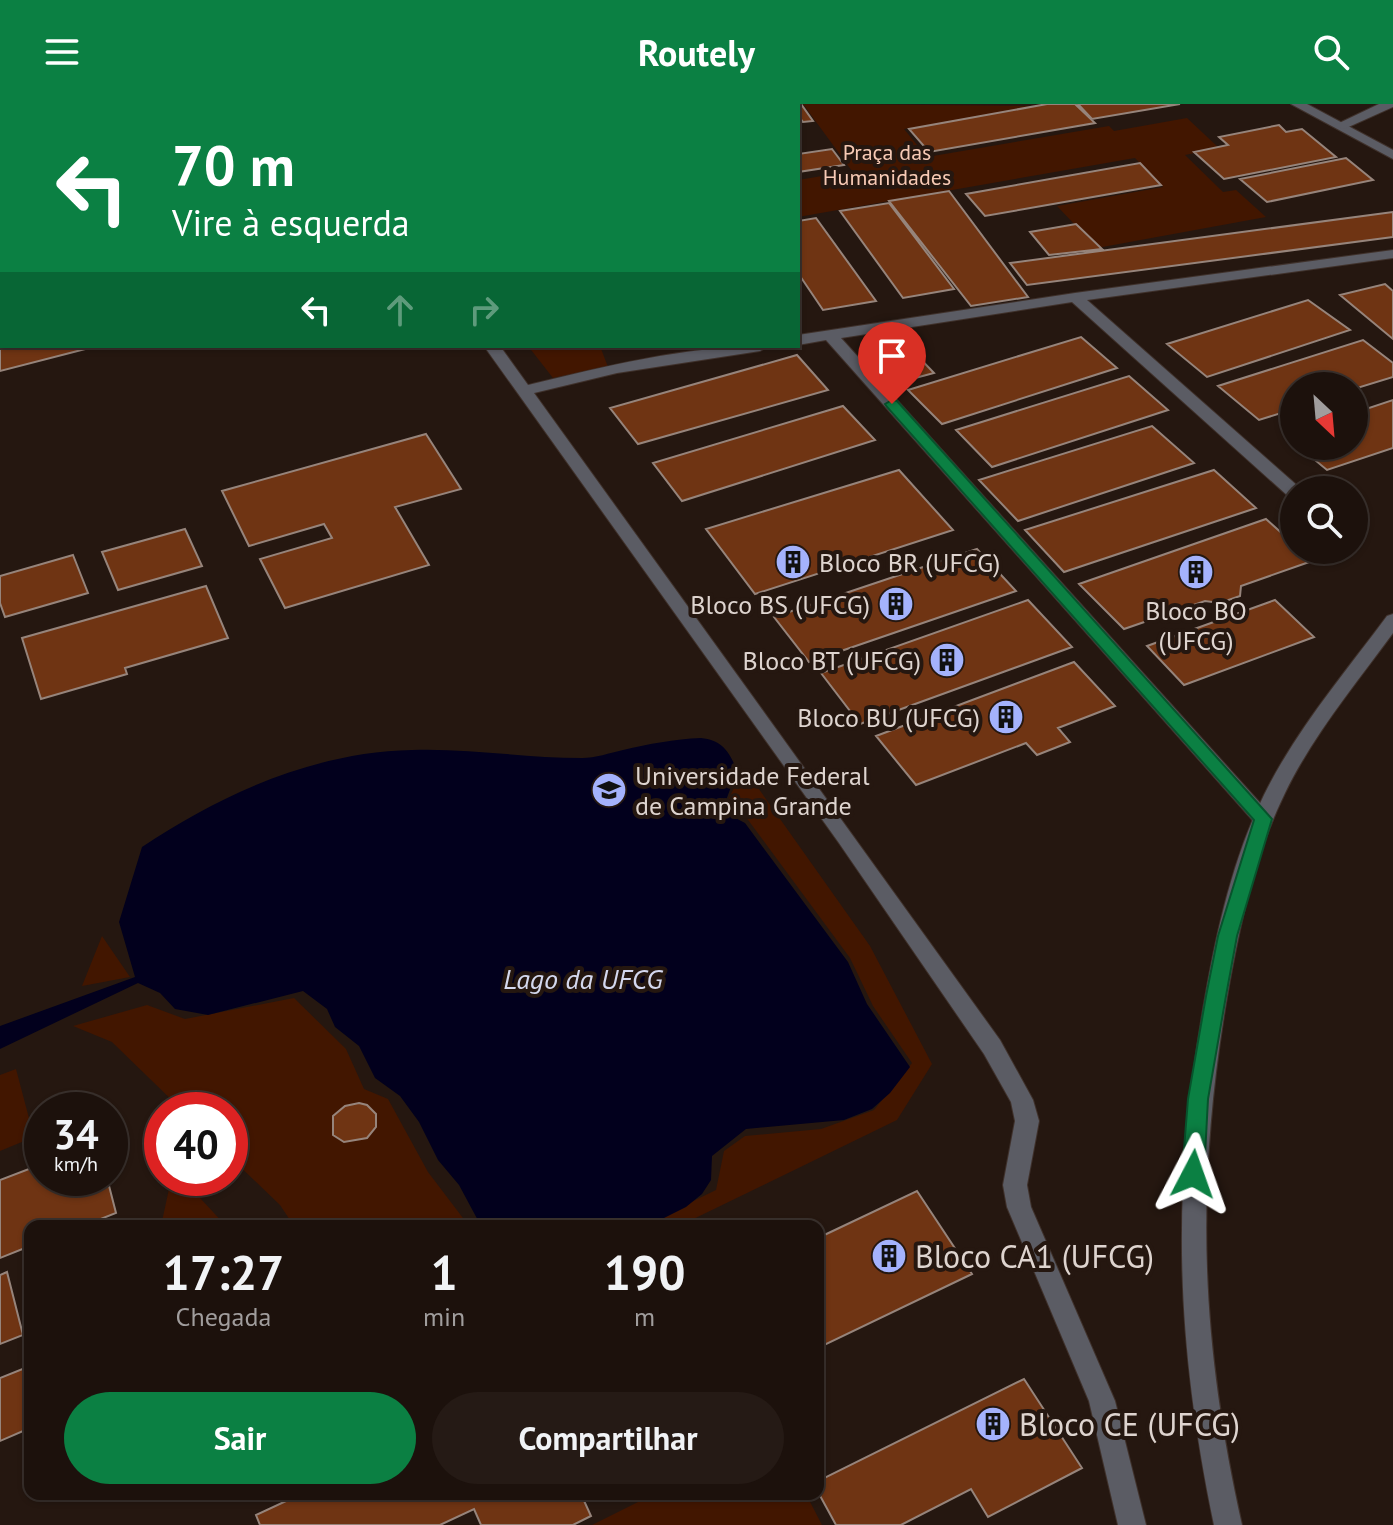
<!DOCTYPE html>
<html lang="pt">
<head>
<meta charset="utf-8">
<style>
  :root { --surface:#1c110c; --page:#251a15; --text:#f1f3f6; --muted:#a09d9d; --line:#3a312d; --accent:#0b8043 }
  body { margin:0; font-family:"PT Sans",sans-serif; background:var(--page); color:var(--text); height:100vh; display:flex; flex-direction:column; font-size:30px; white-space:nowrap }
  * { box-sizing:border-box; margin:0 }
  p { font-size:26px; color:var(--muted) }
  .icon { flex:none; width:44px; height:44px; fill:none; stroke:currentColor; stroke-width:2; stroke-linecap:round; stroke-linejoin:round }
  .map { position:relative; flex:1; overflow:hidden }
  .sheet { position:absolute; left:24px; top:1116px; width:800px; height:280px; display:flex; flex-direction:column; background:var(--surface); border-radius:16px; box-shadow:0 2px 6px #0004,0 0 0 2px var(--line) }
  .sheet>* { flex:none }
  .guide { position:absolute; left:0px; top:0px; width:800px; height:244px; box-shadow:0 2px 6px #0004,0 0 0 2px var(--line); background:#0b8043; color:#fff; overflow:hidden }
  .needle { width:52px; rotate:154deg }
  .controls { position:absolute; left:1280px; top:268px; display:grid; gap:16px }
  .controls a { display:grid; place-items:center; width:88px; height:88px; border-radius:50%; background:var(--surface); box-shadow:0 2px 6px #0004,0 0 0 2px var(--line); font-size:40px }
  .speed { position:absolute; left:24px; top:988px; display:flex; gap:16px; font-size:40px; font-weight:700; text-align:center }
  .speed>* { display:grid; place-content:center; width:104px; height:104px; border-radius:50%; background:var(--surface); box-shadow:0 2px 6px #0004,0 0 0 2px var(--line); line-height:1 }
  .speed small { font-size:20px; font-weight:400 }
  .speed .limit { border:12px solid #d22; background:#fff; color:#111 }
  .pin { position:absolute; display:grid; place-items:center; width:68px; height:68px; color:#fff; margin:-82px -34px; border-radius:50% 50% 50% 0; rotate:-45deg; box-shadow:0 0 8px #0007 }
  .pin .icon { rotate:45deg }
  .me { position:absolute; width:88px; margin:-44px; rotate:4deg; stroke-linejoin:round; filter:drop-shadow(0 0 6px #0008) }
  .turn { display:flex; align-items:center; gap:28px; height:168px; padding:0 40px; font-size:36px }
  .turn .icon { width:104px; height:104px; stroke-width:2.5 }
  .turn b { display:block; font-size:56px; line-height:68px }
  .lanes { display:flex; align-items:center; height:76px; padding:0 40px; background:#0003; justify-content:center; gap:40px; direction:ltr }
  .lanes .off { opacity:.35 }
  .eta { display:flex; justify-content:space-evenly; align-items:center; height:136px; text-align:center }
  .eta b { font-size:48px; font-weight:600; line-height:56px }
  .primary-button { display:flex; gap:16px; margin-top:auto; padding:16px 40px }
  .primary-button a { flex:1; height:92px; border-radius:48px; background:var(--accent); color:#fff; font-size:32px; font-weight:600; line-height:92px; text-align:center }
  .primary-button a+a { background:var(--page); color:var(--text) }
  header { display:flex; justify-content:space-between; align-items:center; height:104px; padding:0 40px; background:var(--accent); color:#fff; font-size:36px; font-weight:600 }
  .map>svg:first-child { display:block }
  .green { fill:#421600; fill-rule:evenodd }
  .water { fill:#02001d }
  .building { fill:#6f3413; stroke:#96847b; stroke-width:2 }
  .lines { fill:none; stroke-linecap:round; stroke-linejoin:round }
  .service-casing { stroke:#3f312b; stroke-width:2 }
  .minor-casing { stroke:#3f312b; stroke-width:2 }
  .tertiary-casing { stroke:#3f312b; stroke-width:2 }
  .primary-casing { stroke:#3f312b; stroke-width:2 }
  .service { fill:#5b5c64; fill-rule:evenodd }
  .minor { fill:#5b5c64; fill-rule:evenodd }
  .tertiary { fill:#5b5c64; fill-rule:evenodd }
  .primary { fill:#9c9fae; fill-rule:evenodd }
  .route { fill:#0b8043; stroke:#07532c; stroke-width:2 }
  .labels { text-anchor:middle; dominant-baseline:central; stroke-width:8; stroke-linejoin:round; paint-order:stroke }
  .far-park-label { font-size:22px; fill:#f7cab5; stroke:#251710 }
  .poi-label { font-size:26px; fill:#ded4cf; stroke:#251710; text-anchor:end }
  .water-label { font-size:28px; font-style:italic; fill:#d4d8ee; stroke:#251710 }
  .near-poi-label { font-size:32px; fill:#ded4cf; stroke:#251710; text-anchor:start }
</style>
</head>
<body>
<header><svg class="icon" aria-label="menu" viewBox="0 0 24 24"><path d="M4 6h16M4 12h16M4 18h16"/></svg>Routely<svg class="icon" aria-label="search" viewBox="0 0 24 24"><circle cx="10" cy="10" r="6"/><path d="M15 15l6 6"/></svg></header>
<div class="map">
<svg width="1393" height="1421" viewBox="0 0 1393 1421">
  <rect width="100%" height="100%" fill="#251710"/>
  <path class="green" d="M803,0L1046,2L904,25L927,53L1109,22L1114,27L1187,14L1219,44L1185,51L1223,88L1236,86L1266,113L1097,144L1057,102L1163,83L1135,54L798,113V76L852,67Z
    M528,242H600L608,263L553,274Z
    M744,664L870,842L932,960L897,1016L679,1122H642L716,1086L724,1047L745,1032L821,1025L874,1006L912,959L873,902L850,854L740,705L726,700Z
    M102,832L130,873L82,882Z
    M294,894L346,945L364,985L388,995L428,1068L469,1122H294L280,1101L230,1053V1006H182L112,938L73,922L147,901L185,915ZM359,999L366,1001L376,1010V1023L367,1034L344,1038L333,1030V1012L345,1002Z
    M16,965L34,1033L0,1047V971Z
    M188,1081L226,1122H161L169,1085Z
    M654,1390H806L822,1421H592Z"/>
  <path class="water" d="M701,634C722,636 730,648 737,667L722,707L745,719L848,858L867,900L910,963L890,989L872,1005L844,1016L746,1025L712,1052L711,1076L702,1090L686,1103L648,1122H481L459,1081L438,1056L419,1018L400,992L375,974L359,942L335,923L327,905L303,887L208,911L175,905L160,889L138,879L0,945V922L135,873L119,818L142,743C221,690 314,648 412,646C468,644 525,654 582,654C595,654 610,649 623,646C649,640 674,635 701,634Z"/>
  <path class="building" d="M748,0H801L813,17L803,18L798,12V2H735Z
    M1047,0H1075L1095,19L929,48L909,25Z
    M1078,0H1180L1092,15Z
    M1279,21L1286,28L1302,25L1336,53L1224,75L1194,48L1228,41L1219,33Z
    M832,45L844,61L798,68V50Z
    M1346,54L1373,76L1267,98L1240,75Z
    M1140,59L1161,81L985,112L966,90Z
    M949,87L1028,193L971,202L889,97Z
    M889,99L954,185L903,194L840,107Z
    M1393,108V133L1027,181L1010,159Z
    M816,114L876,197L823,206L798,169V117Z
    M1076,120L1102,145L1049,151L1030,128Z
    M1385,180L1393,187V235L1340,191Z
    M1308,196L1350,226L1207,273L1167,240Z
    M1081,233L1117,264L942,320L908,286Z
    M1363,236L1393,259V273L1354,285V282H1294V305L1259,316L1218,282Z
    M0,237L2,242H97L0,267Z
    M908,242L934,269L885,282L861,254Z
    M797,251L828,286L638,340L610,304Z
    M1129,272L1168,306L992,363L956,326Z
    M1393,296V344L1327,366L1298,342H1354V309Z
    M843,302L875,336L682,397L653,359Z
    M1152,322L1194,359L1018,417L979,376Z
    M426,330L461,385L395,403L429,461L285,504L260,455L332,434L324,420L249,442L222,387Z
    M899,366L953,426L755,490L706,425Z
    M1214,366L1256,404L1064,468L1025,426Z
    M1266,415L1294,440V446H1300L1312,457L1241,482L1240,492L1220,499L1205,497L1124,525L1079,480Z
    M185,425L202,462L118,486L102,448Z
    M977,445L1016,487L809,558L774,513Z
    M73,451L88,489L5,513L0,499V472Z
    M206,482L228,534L125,564L127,570L41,595L22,534Z
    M1028,496L1072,543L860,620L821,569Z
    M1275,496L1314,533L1184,581L1147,542Z
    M1074,558L1115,602L1058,624L1070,638L1037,651L1026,639L916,681L876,632Z
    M359,999L367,1001L376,1010V1023L367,1034L344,1038L333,1031V1012L345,1002Z
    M42,1060V1074H107L116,1109L83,1122H30V1142L0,1154V1076Z
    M917,1087L972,1170L818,1244V1134Z
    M7,1168L23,1231L0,1240V1171Z
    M30,1262V1324L0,1337V1274Z
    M1024,1275L1082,1364L988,1413L971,1385L901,1421H836L818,1388V1377Z
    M301,1390H581L591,1412L573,1421H481L474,1405L440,1421H260L256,1411Z"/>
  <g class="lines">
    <defs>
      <path id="service" d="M1291,0H1307L1393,46V55Z
        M1393,146V154L1087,196L1300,384L1294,386V393L1288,392L1072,198L841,234L1270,710L1273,715L1270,720H1256L826,236L798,241V231L1075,189Z
        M484,242H500L528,281C607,262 686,242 768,242L760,247L617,269L534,289L1000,936L1033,996L1039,1017L1027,1081L1031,1103L1115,1297L1146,1421H1118L1089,1297L1007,1103L1003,1081L1015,1017L1011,998L984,950L839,739Z"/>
      <path id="minor" d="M1379,0H1393V3L1344,25L1333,22Z"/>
      <path id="tertiary" d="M1393,510V529C1355,581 1313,631 1285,689C1254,752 1239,824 1227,893C1195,1083 1200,1233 1242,1421H1214C1175,1233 1171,1083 1205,894C1217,825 1233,754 1264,691C1296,626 1344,570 1387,512Z"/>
      <path id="primary" d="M0,22H2V30H0Z
        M0,63H2V71H0Z"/>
    </defs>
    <use href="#service" class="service-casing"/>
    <use href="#minor" class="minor-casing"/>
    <use href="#tertiary" class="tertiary-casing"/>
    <use href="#primary" class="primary-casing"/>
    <use href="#service" class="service"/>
    <use href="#minor" class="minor"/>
    <use href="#tertiary" class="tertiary"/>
    <use href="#primary" class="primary"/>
  </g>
  <path class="route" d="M892,296L897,297L1272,715L1237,832L1226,892L1208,995L1204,1070L1201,1077L1193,1080L1185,1077L1182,1070L1188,995L1206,892L1218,832L1254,716L887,303L885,300Z"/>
  <defs>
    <symbol id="building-disc" viewBox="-11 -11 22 22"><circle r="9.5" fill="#a4b2fc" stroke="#251710"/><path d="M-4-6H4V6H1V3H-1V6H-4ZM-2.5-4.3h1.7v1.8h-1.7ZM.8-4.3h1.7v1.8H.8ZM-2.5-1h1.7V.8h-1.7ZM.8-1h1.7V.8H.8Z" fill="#111"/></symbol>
    <symbol id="university-disc" viewBox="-11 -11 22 22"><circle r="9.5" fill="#a4b2fc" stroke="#251710"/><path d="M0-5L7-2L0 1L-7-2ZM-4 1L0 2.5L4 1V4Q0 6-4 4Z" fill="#111"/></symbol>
  </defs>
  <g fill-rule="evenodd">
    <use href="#building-disc" x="773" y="438" width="40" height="40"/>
    <use href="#building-disc" x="1176" y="448" width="40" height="40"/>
    <use href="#building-disc" x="876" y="480" width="40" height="40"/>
    <use href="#building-disc" x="927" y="536" width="40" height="40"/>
    <use href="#building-disc" x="986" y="593" width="40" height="40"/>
    <use href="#university-disc" x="589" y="666" width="40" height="40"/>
    <use href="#building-disc" x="869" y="1132" width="40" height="40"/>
    <use href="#building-disc" x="973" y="1300" width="40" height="40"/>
  </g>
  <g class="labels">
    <g class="far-park-label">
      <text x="887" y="48">Praça das<tspan x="887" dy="25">Humanidades</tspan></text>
    </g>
    <g class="poi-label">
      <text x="819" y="458" text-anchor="start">Bloco BR (UFCG)</text>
      <text x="870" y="500">Bloco BS (UFCG)</text>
      <text x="1196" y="506" text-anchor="middle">Bloco BO<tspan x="1196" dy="30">(UFCG)</tspan></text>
      <text x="921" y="556">Bloco BT (UFCG)</text>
      <text x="980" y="613">Bloco BU (UFCG)</text>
      <text x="635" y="671" text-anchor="start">Universidade Federal<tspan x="635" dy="30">de Campina Grande</tspan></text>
    </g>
    <g class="water-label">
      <text x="583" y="874">Lago da UFCG</text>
    </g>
    <g class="near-poi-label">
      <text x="915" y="1152">Bloco CA1 (UFCG)</text>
      <text x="1019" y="1320">Bloco CE (UFCG)</text>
    </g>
  </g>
</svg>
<div class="controls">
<a><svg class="needle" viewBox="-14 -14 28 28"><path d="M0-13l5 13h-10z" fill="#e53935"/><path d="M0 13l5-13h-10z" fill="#a09d9d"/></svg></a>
<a><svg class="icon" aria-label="search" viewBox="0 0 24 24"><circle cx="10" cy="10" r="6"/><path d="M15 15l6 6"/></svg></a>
</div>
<div class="speed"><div>34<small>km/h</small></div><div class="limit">40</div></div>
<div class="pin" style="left:892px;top:300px;background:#d93025"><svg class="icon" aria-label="arrive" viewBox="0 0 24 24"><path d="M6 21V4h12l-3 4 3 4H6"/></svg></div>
<svg class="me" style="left:1193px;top:1070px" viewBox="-20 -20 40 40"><path d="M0-17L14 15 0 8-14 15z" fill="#0b8043" stroke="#fff" stroke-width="4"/></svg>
<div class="guide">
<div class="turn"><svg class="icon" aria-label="left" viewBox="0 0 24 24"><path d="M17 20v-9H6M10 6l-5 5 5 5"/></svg><div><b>70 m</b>Vire à esquerda</div></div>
<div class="lanes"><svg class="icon" aria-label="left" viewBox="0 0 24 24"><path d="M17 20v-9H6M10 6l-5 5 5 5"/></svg><svg class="icon off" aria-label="ahead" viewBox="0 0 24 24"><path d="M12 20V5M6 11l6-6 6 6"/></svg><svg class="icon off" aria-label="right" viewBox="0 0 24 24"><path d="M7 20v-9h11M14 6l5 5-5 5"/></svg></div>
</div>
<section class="sheet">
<div class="eta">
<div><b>17:27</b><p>Chegada</p></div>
<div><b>1</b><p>min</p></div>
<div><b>190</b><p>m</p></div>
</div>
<div class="primary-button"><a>Sair</a><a>Compartilhar</a></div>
</section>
</div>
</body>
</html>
